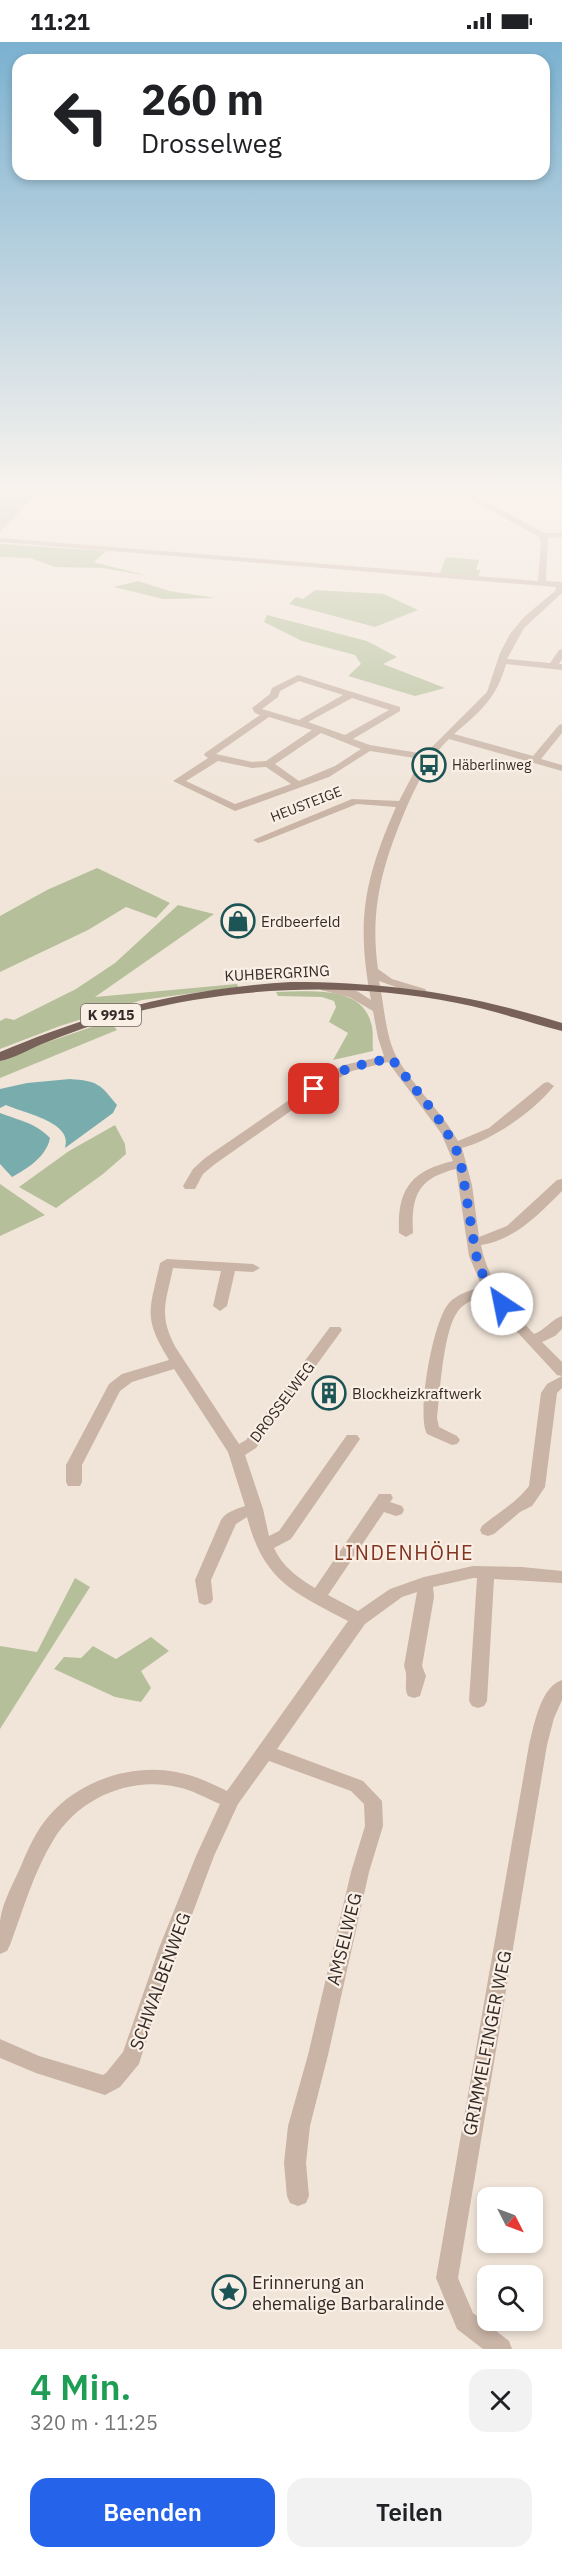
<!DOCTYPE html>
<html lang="de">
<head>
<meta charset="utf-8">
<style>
  :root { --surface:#fff; --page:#f2f2f2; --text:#202124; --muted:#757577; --accent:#2563eb }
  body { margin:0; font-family:"IBM Plex Sans",sans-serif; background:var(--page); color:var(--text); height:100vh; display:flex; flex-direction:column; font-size:22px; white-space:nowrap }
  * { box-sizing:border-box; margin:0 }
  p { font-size:20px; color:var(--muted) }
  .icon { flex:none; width:33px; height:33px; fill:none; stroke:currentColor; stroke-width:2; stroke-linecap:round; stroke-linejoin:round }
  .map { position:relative; height:2307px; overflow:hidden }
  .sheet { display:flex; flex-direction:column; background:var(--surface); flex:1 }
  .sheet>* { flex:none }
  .hud { position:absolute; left:12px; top:12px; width:538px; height:126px; border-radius:18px; box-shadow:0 3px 9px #0003; background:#fff; color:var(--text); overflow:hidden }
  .needle { width:39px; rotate:132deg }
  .tools { position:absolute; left:477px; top:2145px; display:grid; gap:12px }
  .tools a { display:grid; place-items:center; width:66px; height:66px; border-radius:12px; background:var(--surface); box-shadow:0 3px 9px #0003; font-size:30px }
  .pin { position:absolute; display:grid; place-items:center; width:51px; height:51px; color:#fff; margin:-26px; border-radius:12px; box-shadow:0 3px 9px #0006 }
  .me { position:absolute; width:66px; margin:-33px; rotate:326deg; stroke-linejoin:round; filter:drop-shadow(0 0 4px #0008) }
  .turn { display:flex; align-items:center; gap:21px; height:126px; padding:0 30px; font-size:27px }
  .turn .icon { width:78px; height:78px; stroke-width:2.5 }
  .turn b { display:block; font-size:42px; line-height:51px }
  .round { display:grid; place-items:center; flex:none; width:63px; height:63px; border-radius:18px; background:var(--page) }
  .head { display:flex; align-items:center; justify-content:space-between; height:102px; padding:0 30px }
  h1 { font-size:36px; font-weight:600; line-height:45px; color:#1e9e55 }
  .button { display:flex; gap:12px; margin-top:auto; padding:12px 30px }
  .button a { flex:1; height:69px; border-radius:18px; background:var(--accent); color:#fff; font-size:24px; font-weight:600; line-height:69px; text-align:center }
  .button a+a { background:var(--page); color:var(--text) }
  .status { display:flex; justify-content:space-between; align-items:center; height:42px; padding:0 30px; background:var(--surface); direction:ltr }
  .status svg { height:16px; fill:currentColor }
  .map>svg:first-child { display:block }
  .green { fill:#b5c09a }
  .water { fill:#79adad }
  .building { fill:#c45d44 }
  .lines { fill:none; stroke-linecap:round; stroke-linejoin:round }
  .minor { fill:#c9b4a6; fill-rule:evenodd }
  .major { fill:#776158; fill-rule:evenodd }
  .route { stroke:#2563eb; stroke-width:10; stroke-dasharray:0 18 }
  .labels { text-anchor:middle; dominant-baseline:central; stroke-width:4.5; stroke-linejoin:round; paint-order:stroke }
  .far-poi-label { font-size:14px; fill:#352a27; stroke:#f9efe5; text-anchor:start }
  .far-street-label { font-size:14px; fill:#352a27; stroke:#f9efe5 }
  .shield { fill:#f9efe5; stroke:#706560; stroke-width:1.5 }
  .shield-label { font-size:14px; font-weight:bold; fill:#352a27 }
  .poi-label { font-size:15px; fill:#352a27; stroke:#f9efe5; text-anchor:start }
  .street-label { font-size:15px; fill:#352a27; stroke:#f9efe5 }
  .near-street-label { font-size:18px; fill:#352a27; stroke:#f9efe5 }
  .near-poi-label { font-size:18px; fill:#352a27; stroke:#f9efe5; text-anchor:start }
  .near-neighbourhood-label { font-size:20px; letter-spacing:1.5px; fill:#823421; stroke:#f9efe5 }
</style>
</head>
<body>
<div class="status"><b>11:21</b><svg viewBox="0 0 49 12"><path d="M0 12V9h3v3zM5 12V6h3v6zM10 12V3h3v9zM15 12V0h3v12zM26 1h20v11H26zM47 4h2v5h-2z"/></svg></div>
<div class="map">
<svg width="562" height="2307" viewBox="0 0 562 2307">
  <rect width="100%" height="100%" fill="#f1e5d9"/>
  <path class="green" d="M0,450L37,452L0,490Z
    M0,502L106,509L94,520L148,534L103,526L55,525L30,516L0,515Z
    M446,515L479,518L476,528H480L478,537L439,534Z
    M138,539L169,549L216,556L163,557L114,545Z
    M315,548L384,552L418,568L375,585L289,562L296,555L303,557Z
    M267,573L367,599L397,615L383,622L445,646L415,654L348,634L361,622L355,613L302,599L264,580Z
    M97,826L170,861L156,876L126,865L88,888L0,930V874L47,848Z
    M178,863L214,872L95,955L237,942L238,945L142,958L60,984L0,1007V979L6,976L14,978L76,947L115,921Z
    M276,950C307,950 361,942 371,981C374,989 372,1000 373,1009L333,1018L348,991L329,980L336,965L334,959L322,955L278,954Z
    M109,979L117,988L0,1036V1019L33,1005Z
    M115,1083L125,1102L126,1112L103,1132L56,1166L19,1145L69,1109Z
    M0,1142L45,1173L0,1194Z
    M75,1536L90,1545L0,1687V1604L37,1610Z
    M151,1595L169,1609L141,1629L151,1646L141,1660L115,1655L54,1627L64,1615L81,1616L93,1604L116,1617Z"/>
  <path class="water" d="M70,1037C98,1039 100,1042 117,1063L113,1071L65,1106C74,1080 23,1071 6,1063L0,1066V1047L27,1041Z
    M0,1071C18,1078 36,1081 50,1096C47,1114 27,1127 12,1135L0,1122Z"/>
  <path class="building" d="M324,1341L344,1347L334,1361L315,1355Z"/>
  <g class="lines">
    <path class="minor" d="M458,450H468L544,491H562V495L548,496L546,539L562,540V551L524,586L507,617L550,621L559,608L562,607V617L559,622H562V628L506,622C497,656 480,670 454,692L533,714L559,683L562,682V691L541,717L562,723V729L449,697C430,715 419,738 408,762C384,818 369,865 378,927L392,937L425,947L427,950L421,954L379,939C384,962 385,990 395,1012C412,1044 441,1068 458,1099L489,1086L544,1041L548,1040L554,1044C534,1069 493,1098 462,1106L472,1143L479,1195L507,1184L557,1138L562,1137V1149C538,1173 516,1197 481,1203C488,1239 510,1266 534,1292C545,1288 552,1277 562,1274V1287L555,1294L542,1300L562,1320V1334L557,1333L507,1279L487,1252C477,1256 465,1260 458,1269C443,1289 440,1350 437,1376L439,1385L457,1394L460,1398L457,1402L452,1403L427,1392C416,1373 433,1278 449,1261C457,1252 471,1248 482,1245L469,1214L456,1127C418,1136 411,1154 413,1191L406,1195L399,1191C397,1147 411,1129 453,1119L441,1091L388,1020L352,1029L335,1038L215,1122L203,1132L195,1147H185L183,1144L193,1127L205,1116L327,1032L344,1023L384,1014L378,996L373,969L349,955L321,948L319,945L325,941L357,949L371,958C356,879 364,838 396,765L357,762L262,800L258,801L253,798L352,757L399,759L421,717L370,709L329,735L235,769L173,739L208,716L204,713L205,711L260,673L255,671L252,666L270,652L272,646L298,633L400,665V669L353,697L370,703L425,712L487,650L500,611L510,592L524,575L555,549L556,545L0,500V496L538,539L541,500L539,495ZM299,639L343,653L299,678L262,667L278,655L280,649ZM352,656L389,668L345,693L308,680ZM269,675L312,688L266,719L252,720L216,712ZM321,691L361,707L335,724L299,739L275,722ZM218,719L252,726L266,725L291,742L235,762L186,739Z
      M167,1217L253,1222L260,1226L253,1230L235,1229L227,1264L220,1269L213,1264L221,1229L173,1226C166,1260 158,1273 176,1306L239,1402L246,1398L330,1285H340L342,1288L256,1406L245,1413L263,1467L269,1494L279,1489L347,1393H357L360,1397L291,1497L274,1506C282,1524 298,1536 315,1546L379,1452H391L393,1456L390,1460L402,1464L404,1468L402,1472L396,1474L384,1470L328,1553L358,1569L390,1547L424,1535L473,1524L522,1525L562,1529V1541L494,1537L487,1659L484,1664L478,1666L472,1664L469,1659L477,1536H473L433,1545L434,1555L422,1624L426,1634L420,1654L414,1656L408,1654C403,1645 409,1635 404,1624L417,1550L402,1555L365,1582L277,1707L363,1739L382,1759L383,1784L369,1830L328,2013L310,2084L306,2121L309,2154L306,2161L298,2164L290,2161L287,2154L284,2121L288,2084L308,2013L351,1830L365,1784L364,1762L351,1749L269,1719L238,1762L214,1814L153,1977L139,2022L120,2045L105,2053L36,2031L0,2016V1997L39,2014L103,2033L106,2031L123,2010L159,1906L196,1814L220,1762C206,1756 192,1748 177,1745C130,1734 79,1756 54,1797C34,1829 23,1868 10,1903L7,1909L0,1912C0,1901 0,1890 0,1879C2,1861 14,1840 21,1824C28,1807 36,1789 48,1775C77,1740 130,1721 176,1730C194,1733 211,1741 227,1749L348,1579C294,1550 264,1540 247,1475L236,1482L211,1538L213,1557L211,1561L205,1563L199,1561L195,1538L221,1478C226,1470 236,1467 245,1464L228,1410L174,1327L132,1340L120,1349L82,1423V1440L80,1444H68L66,1440V1423L109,1342L122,1332L169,1318C142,1274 150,1268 160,1221Z
      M562,1334V1346L557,1351L545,1445L532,1464L520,1470L494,1492L488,1494L482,1492L480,1488L482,1484C498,1471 517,1460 529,1444L541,1351L547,1342Z
      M562,1638V1658L554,1676L547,1703L458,2236L473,2271L509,2299L512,2307H483L457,2287L436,2236L529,1703C534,1684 540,1645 562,1638Z"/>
    <path class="major" d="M291,940C389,940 469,952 562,981V989C527,980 493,968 457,961C350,940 238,944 132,971C102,979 72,990 42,1002C28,1008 14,1016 0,1019V1010C100,968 183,947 291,940Z"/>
  </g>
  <linearGradient id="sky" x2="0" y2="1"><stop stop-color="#7bb1d0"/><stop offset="0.58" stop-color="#f9f3ee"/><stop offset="1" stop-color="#f9f3ee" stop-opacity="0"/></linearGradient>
  <rect width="562" height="773" fill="url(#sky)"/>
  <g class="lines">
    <path class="route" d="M314,1047L348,1026L391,1016L436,1073L455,1104L461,1122L476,1213L482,1231L502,1262"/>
  </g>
  <defs>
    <symbol id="bus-ring" viewBox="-11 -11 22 22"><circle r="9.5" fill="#f9efe5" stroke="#1d5455" stroke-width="1.5"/><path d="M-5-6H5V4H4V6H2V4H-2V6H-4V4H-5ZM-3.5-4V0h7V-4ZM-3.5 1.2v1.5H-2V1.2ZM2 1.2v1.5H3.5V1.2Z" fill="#1d5455"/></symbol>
    <symbol id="shop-ring" viewBox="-11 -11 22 22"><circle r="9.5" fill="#f9efe5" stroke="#1d5455" stroke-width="1.5"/><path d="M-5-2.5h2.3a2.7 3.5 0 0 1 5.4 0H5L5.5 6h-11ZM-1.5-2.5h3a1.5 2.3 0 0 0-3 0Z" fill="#1d5455"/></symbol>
    <symbol id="building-ring" viewBox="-11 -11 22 22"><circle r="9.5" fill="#f9efe5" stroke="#1d5455" stroke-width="1.5"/><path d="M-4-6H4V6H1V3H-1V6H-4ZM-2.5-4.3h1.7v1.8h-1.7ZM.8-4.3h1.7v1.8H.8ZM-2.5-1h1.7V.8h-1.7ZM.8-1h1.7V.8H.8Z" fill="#1d5455"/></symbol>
    <symbol id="sight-ring" viewBox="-11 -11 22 22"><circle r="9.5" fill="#f9efe5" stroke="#1d5455" stroke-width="1.5"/><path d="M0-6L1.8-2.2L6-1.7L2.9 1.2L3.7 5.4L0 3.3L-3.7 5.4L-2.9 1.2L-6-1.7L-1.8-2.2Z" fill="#1d5455"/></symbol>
  </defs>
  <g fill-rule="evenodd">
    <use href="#bus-ring" x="410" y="704" width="38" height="38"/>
    <use href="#shop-ring" x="219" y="860" width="38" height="38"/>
    <use href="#building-ring" x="310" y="1332" width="38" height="38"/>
    <use href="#sight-ring" x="210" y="2231" width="38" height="38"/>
  </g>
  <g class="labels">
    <g class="far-poi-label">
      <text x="452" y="723">Häberlinweg</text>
    </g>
    <g class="far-street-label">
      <text transform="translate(306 762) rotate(-21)">HEUSTEIGE</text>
    </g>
    <rect class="shield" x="81" y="962" width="60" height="22" rx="4.5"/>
    <g class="shield-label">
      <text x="111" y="973">K 9915</text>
    </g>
    <g class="poi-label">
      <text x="261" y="879">Erdbeerfeld</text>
      <text x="352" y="1351">Blockheizkraftwerk</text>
    </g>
    <g class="street-label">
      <text transform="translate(277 931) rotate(-3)">KUHBERGRING</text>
      <text transform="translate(282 1360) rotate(-53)">DROSSELWEG</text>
    </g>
    <g class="near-street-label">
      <text transform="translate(344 1897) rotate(-76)">AMSELWEG</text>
      <text transform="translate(160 1939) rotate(-70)">SCHWALBENWEG</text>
      <text transform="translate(487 2001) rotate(-79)">GRIMMELFINGER WEG</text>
    </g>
    <g class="near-poi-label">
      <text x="252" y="2240">Erinnerung an<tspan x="252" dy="21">ehemalige Barbaralinde</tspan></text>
    </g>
    <g class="near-neighbourhood-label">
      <text x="404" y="1510">LINDENHÖHE</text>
    </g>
  </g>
</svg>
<div class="tools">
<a><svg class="needle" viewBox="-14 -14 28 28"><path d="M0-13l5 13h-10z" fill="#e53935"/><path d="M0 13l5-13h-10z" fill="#757577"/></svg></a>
<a><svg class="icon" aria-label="search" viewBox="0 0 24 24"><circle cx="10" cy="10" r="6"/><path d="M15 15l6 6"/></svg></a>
</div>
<div class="pin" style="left:314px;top:1047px;background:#d93025"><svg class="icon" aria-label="arrive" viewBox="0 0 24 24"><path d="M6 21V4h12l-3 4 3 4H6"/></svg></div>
<svg class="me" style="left:502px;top:1262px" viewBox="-20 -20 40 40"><circle r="19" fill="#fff"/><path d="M0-13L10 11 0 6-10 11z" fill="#2563eb"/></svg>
<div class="hud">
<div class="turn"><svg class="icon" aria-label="left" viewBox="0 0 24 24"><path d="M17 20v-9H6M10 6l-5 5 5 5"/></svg><div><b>260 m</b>Drosselweg</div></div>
</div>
</div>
<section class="sheet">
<div class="head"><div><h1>4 Min.</h1><p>320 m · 11:25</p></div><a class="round"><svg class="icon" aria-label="close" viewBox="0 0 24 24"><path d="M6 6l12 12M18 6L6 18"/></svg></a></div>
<div class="button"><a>Beenden</a><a>Teilen</a></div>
</section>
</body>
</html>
